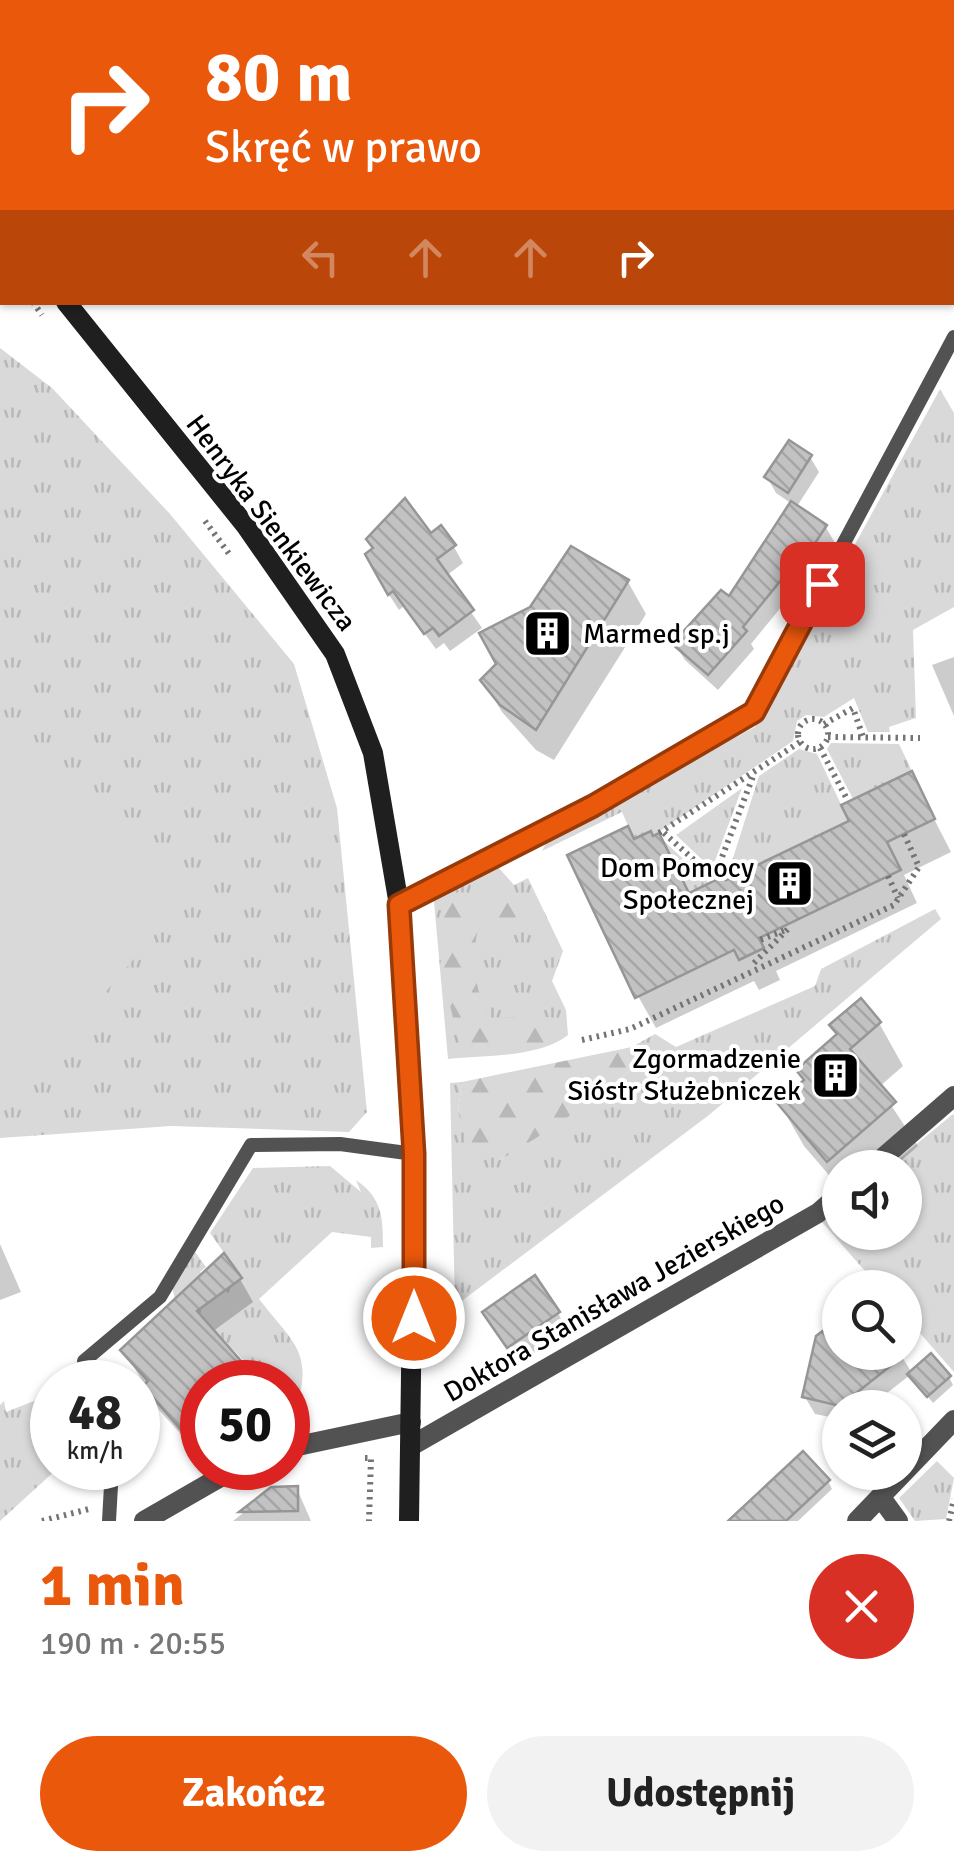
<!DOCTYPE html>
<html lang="pl">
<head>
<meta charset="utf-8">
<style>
  :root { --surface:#fff; --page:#f2f2f2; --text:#222; --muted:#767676; --accent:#ea580c }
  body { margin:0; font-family:Signika,sans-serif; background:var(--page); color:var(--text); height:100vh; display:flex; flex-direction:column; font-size:38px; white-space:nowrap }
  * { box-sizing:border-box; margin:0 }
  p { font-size:32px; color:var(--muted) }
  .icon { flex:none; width:55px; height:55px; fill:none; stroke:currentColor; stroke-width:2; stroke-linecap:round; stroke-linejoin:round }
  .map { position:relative; height:1521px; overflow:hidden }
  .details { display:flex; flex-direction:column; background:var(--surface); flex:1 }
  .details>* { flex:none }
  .hud { position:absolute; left:0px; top:0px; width:955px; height:305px; box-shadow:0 2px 8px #0004; background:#ea580c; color:#fff; overflow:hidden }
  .buttons { position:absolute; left:822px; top:1150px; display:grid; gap:20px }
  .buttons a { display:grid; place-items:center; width:100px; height:100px; border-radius:50%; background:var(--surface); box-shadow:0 2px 8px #0004; font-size:50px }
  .speed { position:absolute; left:30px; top:1360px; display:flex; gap:20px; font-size:50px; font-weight:700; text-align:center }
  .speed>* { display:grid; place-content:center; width:130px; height:130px; border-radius:50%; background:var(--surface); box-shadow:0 2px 8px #0004; line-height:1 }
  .speed small { font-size:25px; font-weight:400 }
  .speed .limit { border:15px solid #d22; background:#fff; color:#111 }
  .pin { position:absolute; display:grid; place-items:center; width:85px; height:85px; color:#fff; margin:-42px; border-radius:20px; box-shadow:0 5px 15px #0006 }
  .me { position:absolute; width:110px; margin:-55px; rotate:0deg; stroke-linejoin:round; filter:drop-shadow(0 0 8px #0008) }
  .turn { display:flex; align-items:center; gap:35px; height:210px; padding:0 40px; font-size:45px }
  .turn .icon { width:130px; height:130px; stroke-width:2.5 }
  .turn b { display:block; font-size:70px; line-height:85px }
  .lanes { display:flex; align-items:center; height:95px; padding:0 40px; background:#0003; justify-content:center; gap:50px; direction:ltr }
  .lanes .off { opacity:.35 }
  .round { display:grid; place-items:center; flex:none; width:105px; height:105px; border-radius:52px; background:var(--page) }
  .summary { display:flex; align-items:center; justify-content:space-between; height:170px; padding:0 40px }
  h1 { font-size:60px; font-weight:700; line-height:75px; color:var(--accent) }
  .cta { display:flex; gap:20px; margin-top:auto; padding:20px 40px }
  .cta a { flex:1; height:115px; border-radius:60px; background:var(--accent); color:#fff; font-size:40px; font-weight:700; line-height:115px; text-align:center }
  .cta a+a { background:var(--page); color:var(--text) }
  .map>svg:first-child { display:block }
  .grass { fill:url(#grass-tufts) }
  .forest { fill:url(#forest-firs) }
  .pitch { fill:#d9d9d9 }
  .shadow { fill:#0003 }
  .building { fill:url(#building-back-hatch); stroke:#969696; stroke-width:2.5 }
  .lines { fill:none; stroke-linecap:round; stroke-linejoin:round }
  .path { stroke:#747474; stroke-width:6; stroke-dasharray:2.5 5; stroke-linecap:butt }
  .service { stroke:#525252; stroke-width:14 }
  .minor { stroke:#525252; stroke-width:20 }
  .secondary { stroke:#1f1f1f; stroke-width:20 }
  .route-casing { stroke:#983908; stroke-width:25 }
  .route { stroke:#ea580c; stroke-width:18 }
  .labels { text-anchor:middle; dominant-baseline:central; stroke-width:8; stroke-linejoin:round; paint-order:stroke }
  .street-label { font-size:28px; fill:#000; stroke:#fff }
  .poi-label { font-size:28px; fill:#000; stroke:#fff; text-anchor:end }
</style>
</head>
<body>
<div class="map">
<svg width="954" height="1521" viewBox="0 0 954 1521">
  <defs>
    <pattern id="grass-tufts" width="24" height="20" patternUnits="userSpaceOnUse" patternTransform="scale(2.5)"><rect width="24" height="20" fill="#d9d9d9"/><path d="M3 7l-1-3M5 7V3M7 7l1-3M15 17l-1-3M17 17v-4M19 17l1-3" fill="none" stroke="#b8b8b8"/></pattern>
    <pattern id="forest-firs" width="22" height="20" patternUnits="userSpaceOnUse" patternTransform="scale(2.5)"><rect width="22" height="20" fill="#d9d9d9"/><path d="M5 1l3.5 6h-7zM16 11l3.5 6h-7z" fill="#b8b8b8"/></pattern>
    <pattern id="building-back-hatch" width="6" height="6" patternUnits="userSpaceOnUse" patternTransform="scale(2.5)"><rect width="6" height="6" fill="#c2c2c2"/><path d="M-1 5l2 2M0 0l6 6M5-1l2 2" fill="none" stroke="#a5a5a5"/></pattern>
  </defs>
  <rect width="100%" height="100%" fill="#fff"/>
  <path class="grass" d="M0,348L52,388L170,514L294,664L337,808L367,1112L349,1132L171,1126L0,1138Z
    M940,389L954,413V607L913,630L916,718L889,727L890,732H868L854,698L824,717L806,715L797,721L793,741L653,836L650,831L634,839L622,812L542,851L549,837L755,727Z
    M831,743L899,744L912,771L853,799L827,749Z
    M799,749L817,754L849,821L726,880L759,776Z
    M742,788L712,869L676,835Z
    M665,842L709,883L690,897L664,843Z
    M498,867L514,885L528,878L563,951L552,981L566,1010L568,1035C539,1058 485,1055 448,1059L434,901Z
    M935,909L941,919L709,1115L455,1306L450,1083L462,1082L458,1111L500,1160L606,1091L641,1061L632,1047L655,1034L676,1047L815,986L821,969Z
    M953,1114L954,1116V1372L905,1316V1288L879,1287L822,1222L840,1207V1232H905V1168L889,1167Z
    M330,1166L361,1192L356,1180C382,1198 383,1217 383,1247L371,1248V1237L332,1232L259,1299C293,1343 315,1352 295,1411L288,1413V1382H245L255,1372L209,1325L175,1300L172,1286L195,1252L206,1267L200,1272L217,1295L242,1278L210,1233L253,1168Z
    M52,1394V1468H58L0,1521V1405L4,1401L6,1412Z
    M937,1461L954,1478L946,1519L915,1521L899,1498Z"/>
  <path class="forest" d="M509,890L529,898L524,915L478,929C471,959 474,992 491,1018L550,1017L558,1024L555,1039L529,1048L461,1050L444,981L443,902Z
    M632,1047L640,1062C597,1099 549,1131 500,1160L468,1148L458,1111L462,1082Z"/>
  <path class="pitch" d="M0,712L201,880L1,1115H0Z"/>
  <path class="shadow" d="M47,0H185L45,2Z
    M211,0H426L210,2Z
    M810,457L819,472L796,508L825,526L835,543L802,593L796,589L751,644L754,649L718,690L685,660L675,644L729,600L792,504L776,493L767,477Z
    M430,536L454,547L463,563L446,576L482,628L450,651L444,643L436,649L404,606L399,610L378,578Z
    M628,582L646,614L554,760L536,750L502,712L483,680L499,664Z
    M954,657V716L932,665Z
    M911,774L951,852L904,875L917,903L776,971L780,980L759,990L754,981L656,1028L638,996L634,842L658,836L690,895L726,883L852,822Z
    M879,1023L903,1066L879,1087L918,1146L893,1168H840V1188L804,1146L780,1104Z
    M0,1244L21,1292L0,1300Z
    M240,1279L253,1302L212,1332L254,1382H202V1448L197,1452L159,1410L124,1350Z
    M558,1313L567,1330L518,1364L495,1329Z
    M840,1321V1352H899L912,1373L949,1377L953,1385L933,1403L910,1375L868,1408H840V1419L815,1414L805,1397Z
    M828,1481L832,1489L798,1521H732Z
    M297,1489L311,1521H233L272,1490Z"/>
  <path class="building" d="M789,440L812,455L788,493L764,477Z
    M405,498L431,533L441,525L456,545L437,559L474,610L439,636L433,628L424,634L393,591L388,595L365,554L373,548L366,539Z
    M791,501L827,525L792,578L786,574L743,627L747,631L708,675L672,644L721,590L729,596Z
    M571,546L629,580L536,730L500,705L480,680L496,664L479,633L530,607Z
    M912,771L935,819L887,842L901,870L759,938L764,948L739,960L734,950L635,998L567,855L628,826L634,839L651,831L653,836L659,833L689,893L724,876L726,880L849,821L841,805Z
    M861,998L881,1022L850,1049L896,1102L827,1162L777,1103L804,1080L796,1070L837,1034L829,1025Z
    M224,1253L242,1278L197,1311L250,1371L236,1382H202V1413L182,1431L143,1386L148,1381L120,1350Z
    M535,1275L560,1312L507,1348L482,1312Z
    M840,1318V1352H908L840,1406L802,1397L816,1336Z
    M931,1353L951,1376L927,1397L907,1374Z
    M803,1451L830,1480L786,1521H728Z
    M298,1486V1511L239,1512L271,1487Z"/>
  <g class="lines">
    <path class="path" d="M0,169L2,173
      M0,260L2,263
      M33,302L42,315
      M205,521L230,555
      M798 734a15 15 0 1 1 30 0a15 15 0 1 1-30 0Z
      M824,724L853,708L863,737
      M828,737L920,738
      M820,748L848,801
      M659,833L800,742
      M664,833L714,878L754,774
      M888,876L898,898
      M754,963L788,929L760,940
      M582,1040L630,1029L894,905L919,867L904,834
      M365,1458H371L369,1521
      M42,1521L89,1509
      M949,1521L954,1499"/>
    <path class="service" d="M399,905L593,806L754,711L954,337
      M104,1382L84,1361L160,1297L251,1145L340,1144L414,1154
      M109,1521L112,1468"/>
    <path class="minor" d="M871,1168L954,1096
      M411,1446L818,1213L840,1194
      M288,1448L411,1422
      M882,1499L898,1521
      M144,1521L236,1468
      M857,1521L954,1420"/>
    <path class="secondary" d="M0,206L2,210
      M66,302L246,526L335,654L373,753L399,905L414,1154L409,1521"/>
  </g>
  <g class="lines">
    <defs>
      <path id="route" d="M414,1318V1154L399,905L593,806L754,712L822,584"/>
    </defs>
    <use href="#route" class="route-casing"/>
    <use href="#route" class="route"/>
  </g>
  <defs>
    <symbol id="building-square" viewBox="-11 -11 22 22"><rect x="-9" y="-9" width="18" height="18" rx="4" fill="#000" stroke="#fff"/><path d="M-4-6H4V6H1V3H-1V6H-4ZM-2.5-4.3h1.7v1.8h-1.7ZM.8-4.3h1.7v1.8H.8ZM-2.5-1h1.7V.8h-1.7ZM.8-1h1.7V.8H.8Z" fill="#fff"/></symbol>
  </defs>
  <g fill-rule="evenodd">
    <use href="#building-square" x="520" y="606" width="55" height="55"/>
    <use href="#building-square" x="762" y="856" width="55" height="55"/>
    <use href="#building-square" x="808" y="1048" width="55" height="55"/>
  </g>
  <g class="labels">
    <g class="street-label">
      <text transform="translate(271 523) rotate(53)">Henryka Sienkiewicza</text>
      <text transform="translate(614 1298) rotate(-30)">Doktora Stanisława Jezierskiego</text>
    </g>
    <g class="poi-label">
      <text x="583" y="634" text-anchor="start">Marmed sp.j</text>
      <text x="754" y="868">Dom Pomocy<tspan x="754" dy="32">Społecznej</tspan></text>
      <text x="801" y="1059">Zgormadzenie<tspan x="801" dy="32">Sióstr Służebniczek</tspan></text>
    </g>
  </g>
</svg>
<div class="buttons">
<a><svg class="icon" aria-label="sound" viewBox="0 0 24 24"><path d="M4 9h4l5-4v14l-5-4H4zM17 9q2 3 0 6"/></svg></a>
<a><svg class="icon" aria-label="search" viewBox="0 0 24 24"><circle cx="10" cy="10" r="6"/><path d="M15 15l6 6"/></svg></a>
<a><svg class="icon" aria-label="layers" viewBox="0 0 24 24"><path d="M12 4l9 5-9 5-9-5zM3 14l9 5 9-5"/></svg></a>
</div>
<div class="speed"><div>48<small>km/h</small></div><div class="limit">50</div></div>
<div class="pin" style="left:822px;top:584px;background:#d93025"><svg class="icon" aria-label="arrive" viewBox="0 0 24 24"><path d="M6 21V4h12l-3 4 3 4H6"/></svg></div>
<svg class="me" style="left:414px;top:1318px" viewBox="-20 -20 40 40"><circle r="17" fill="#ea580c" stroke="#fff" stroke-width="3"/><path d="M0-11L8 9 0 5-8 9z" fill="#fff"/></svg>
<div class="hud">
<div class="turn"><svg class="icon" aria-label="right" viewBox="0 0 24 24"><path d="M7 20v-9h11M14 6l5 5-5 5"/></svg><div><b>80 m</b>Skręć w prawo</div></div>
<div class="lanes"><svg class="icon off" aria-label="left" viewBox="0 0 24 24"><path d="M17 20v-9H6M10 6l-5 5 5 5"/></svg><svg class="icon off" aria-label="ahead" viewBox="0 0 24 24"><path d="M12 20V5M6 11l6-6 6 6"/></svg><svg class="icon off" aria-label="ahead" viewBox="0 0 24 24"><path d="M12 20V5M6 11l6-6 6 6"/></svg><svg class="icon" aria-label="right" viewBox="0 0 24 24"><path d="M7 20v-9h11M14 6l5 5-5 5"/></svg></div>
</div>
</div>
<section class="details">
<div class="summary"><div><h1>1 min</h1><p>190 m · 20:55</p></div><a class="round" style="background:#d93025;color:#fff"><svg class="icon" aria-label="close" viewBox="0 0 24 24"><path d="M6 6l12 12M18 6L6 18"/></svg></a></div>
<div class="cta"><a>Zakończ</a><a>Udostępnij</a></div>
</section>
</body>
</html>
